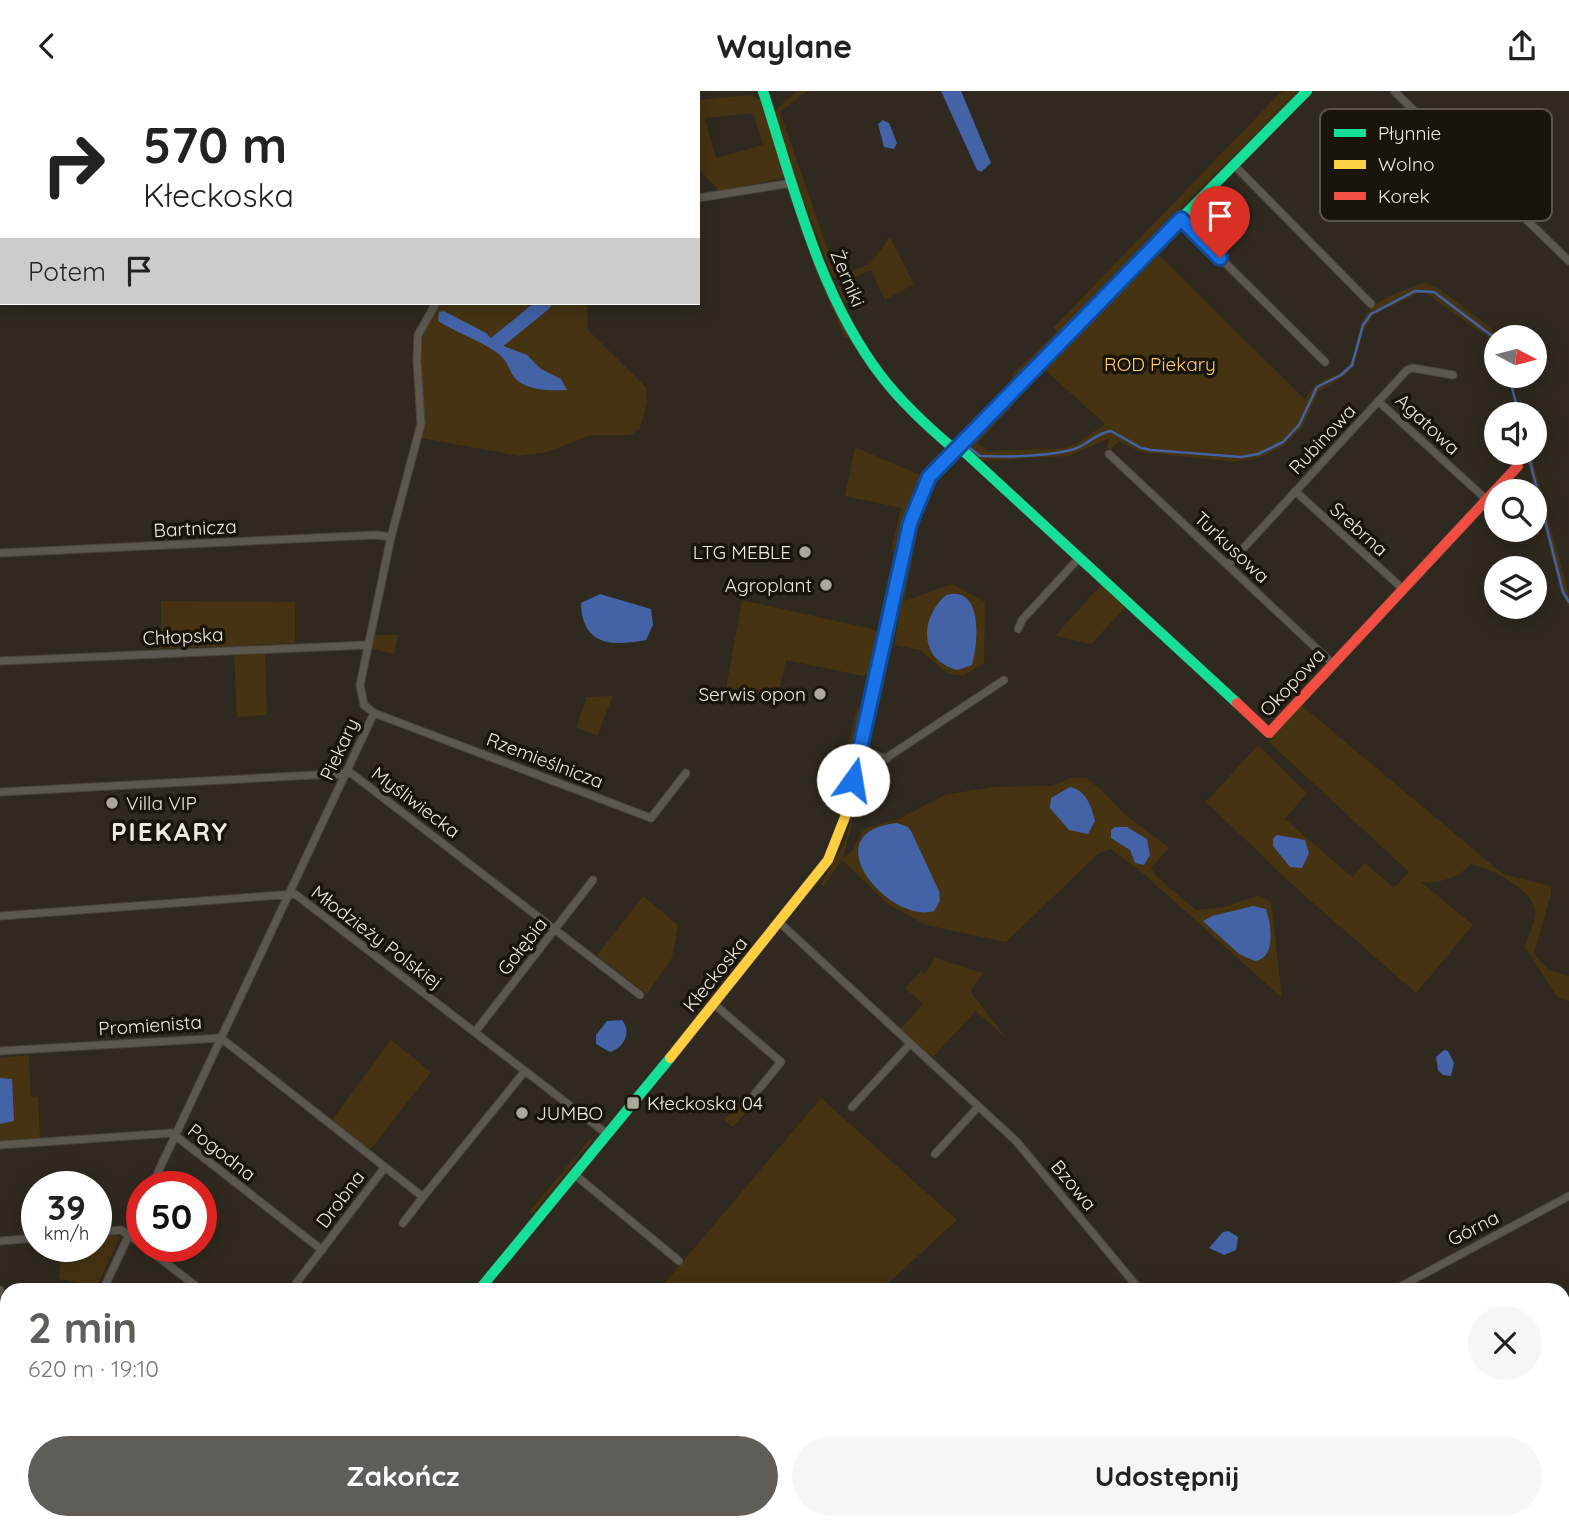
<!DOCTYPE html>
<html lang="pl">
<head>
<meta charset="utf-8">
<style>
  :root { --surface:#fff; --page:#f6f6f6; --text:#222; --muted:#767676; --accent:#605d58 }
  body { margin:0; font-family:Quicksand,sans-serif; background:var(--page); color:var(--text); height:100vh; display:flex; flex-direction:column; font-size:26px; white-space:nowrap }
  * { box-sizing:border-box; margin:0 }
  p { font-size:23px; color:var(--muted) }
  .icon { flex:none; width:38px; height:38px; fill:none; stroke:currentColor; stroke-width:2; stroke-linecap:round; stroke-linejoin:round }
  .map { position:relative; flex:1; overflow:hidden }
  .drawer { position:absolute; left:0px; top:1192px; width:1570px; height:247px; display:flex; flex-direction:column; background:var(--surface); border-radius:21px 21px 0 0; box-shadow:0 4px 18px #0003 }
  .drawer>* { flex:none }
  .hud { position:absolute; left:0px; top:0px; width:700px; height:214px; box-shadow:0 4px 18px #0003; background:#fff; color:var(--text); overflow:hidden }
  .needle { width:46px; rotate:97deg }
  .tools { position:absolute; left:1484px; top:234px; display:grid; gap:14px }
  .tools a { display:grid; place-items:center; width:63px; height:63px; border-radius:50%; background:var(--surface); box-shadow:0 4px 18px #0003; font-size:35px }
  .speed { position:absolute; left:21px; top:1080px; display:flex; gap:14px; font-size:35px; font-weight:700; text-align:center }
  .speed>* { display:grid; place-content:center; width:91px; height:91px; border-radius:50%; background:var(--surface); box-shadow:0 4px 18px #0003; line-height:1 }
  .speed small { font-size:18px; font-weight:400 }
  .speed .limit { border:10px solid #d22; background:#fff; color:#111 }
  .pin { position:absolute; display:grid; place-items:center; width:60px; height:60px; color:#fff; margin:-72px -30px; border-radius:50% 50% 50% 0; rotate:-45deg; box-shadow:0 0 7px #0007 }
  .pin .icon { rotate:45deg }
  .me { position:absolute; width:77px; margin:-38px; rotate:13deg; stroke-linejoin:round; filter:drop-shadow(0 0 5px #0008) }
  .turn { display:flex; align-items:center; gap:24px; height:147px; padding:0 28px; font-size:32px }
  .turn .icon { width:91px; height:91px; stroke-width:2.5 }
  .turn b { display:block; font-size:49px; line-height:60px }
  .then { display:flex; align-items:center; height:66px; padding:0 28px; background:#0003; gap:14px; font-size:26px }
  .round { display:grid; place-items:center; flex:none; width:74px; height:74px; border-radius:37px; background:var(--page) }
  .summary { display:flex; align-items:center; justify-content:space-between; height:119px; padding:0 28px }
  h1 { font-size:42px; font-weight:800; line-height:52px; color:var(--accent) }
  .cta { display:flex; gap:14px; margin-top:auto; padding:14px 28px }
  .cta a { flex:1; height:80px; border-radius:42px; background:var(--accent); color:#fff; font-size:28px; font-weight:800; line-height:80px; text-align:center }
  .cta a+a { background:var(--page); color:var(--text) }
  header { display:flex; justify-content:space-between; align-items:center; height:91px; padding:0 28px; background:var(--surface); font-size:32px; font-weight:800 }
  .map>svg:first-child { display:block }
  .green { fill:#453312; fill-rule:evenodd }
  .water { fill:#4363a6 }
  .lines { fill:none; stroke-linecap:round; stroke-linejoin:round }
  .stream { stroke:#4363a6; stroke-width:2.5 }
  .river { stroke:#4363a6; stroke-width:14 }
  .street-casing { stroke:#4a453c; stroke-width:9 }
  .fast-casing { stroke:#4a453c; stroke-width:11 }
  .slow-casing { stroke:#4a453c; stroke-width:11 }
  .jam-casing { stroke:#4a453c; stroke-width:11 }
  .street { stroke:#5c574f; stroke-width:7 }
  .fast { stroke:#16e098; stroke-width:10 }
  .slow { stroke:#ffcf43; stroke-width:10 }
  .jam { stroke:#f24e42; stroke-width:10 }
  .route-casing { stroke:#114b97; stroke-width:18 }
  .route { stroke:#1a73e8; stroke-width:12 }
  .poi-dot { fill:#aca69b; stroke:#19140c; stroke-width:2.5 }
  .labels { text-anchor:middle; dominant-baseline:central; stroke-width:7; stroke-linejoin:round; paint-order:stroke }
  .street-label { font-size:19px; fill:#f0e9de; stroke:#19140c }
  .park-label { font-size:19px; fill:#ffca70; stroke:#19140c }
  .poi-label { font-size:19px; fill:#f0e9de; stroke:#19140c; text-anchor:end }
  .district-label { font-size:26px; font-weight:bold; letter-spacing:2px; fill:#f0e9de; stroke:#19140c }
  .key { fill:#19140c; stroke:#5a544b; stroke-width:2 }
  .key-label { font-size:19px; fill:#f0e9de }
</style>
</head>
<body>
<header><svg class="icon" aria-label="back" viewBox="0 0 24 24"><path d="M15 5l-7 7 7 7"/></svg>Waylane<svg class="icon" aria-label="share" viewBox="0 0 24 24"><path d="M12 15V3M7 8l5-5 5 5M5 13v7h14v-7"/></svg></header>
<div class="map">
<svg width="1569" height="1437" viewBox="0 0 1569 1437">
  <rect width="100%" height="100%" fill="#2f291f"/>
  <path class="green" d="M374,0H617V2H374Z
    M798,0H807L780,21L837,185L870,173L890,146L914,193L885,209L871,179L840,193L848,211L845,212L837,195L840,193L837,186H833L797,94L775,23L778,16Z
    M1282,0H1298L1013,287L1011,284L1057,241L1053,237Z
    M751,4L760,9L785,87L719,100L698,77V9ZM753,22L763,54L716,67L705,27Z
    M1184,135L1276,229L1184,137L1159,164L1305,309C1321,280 1339,290 1350,273C1357,262 1356,248 1360,236C1368,208 1401,201 1425,191L1441,199L1504,247H1496V252L1426,202H1418L1373,224L1363,241L1354,276L1343,286L1319,300L1303,335L1284,355L1263,365L1235,371L1141,361L1119,350L1110,359L1107,356L1110,347L1069,365L982,370L966,357ZM1045,279L1105,333L1076,353L1064,357L987,360L978,352Z
    M816,170L849,244L848,246L845,247L812,171Z
    M440,212H587L588,239L646,296L647,312L640,337L631,344H592L547,361L519,365L421,347C432,297 405,257 440,212Z
    M855,356L920,384L936,365L912,404L897,462L891,460L901,417L845,405Z
    M1525,362H1531L1569,505V516L1561,502Z
    M909,469H912L904,510L952,493L985,511L984,572L963,585L948,583L920,559L894,554Z
    M1103,492L1125,517L1091,553L1055,545Z
    M742,509L873,538L879,542L870,582L863,585L786,569L776,614L725,603Z
    M161,510L295,511V552L153,558L161,537Z
    M373,544H398L394,563L370,557Z
    M234,562H265L267,624L237,626Z
    M613,605L597,645L576,636L587,606Z
    M1300,613L1503,783L1551,795V803L1534,863L1549,879L1569,885V910L1557,906L1525,856C1527,846 1537,828 1535,819C1531,797 1490,777 1470,773C1461,787 1437,793 1421,791L1473,834L1416,902L1296,797L1206,711L1258,654L1307,702L1285,728L1352,786L1365,772L1394,797L1409,781L1269,651L1272,643Z
    M857,615L861,620L860,634H856L854,640L858,641L835,715Z
    M1071,687H1086L1103,700L1123,722L1169,757L1151,777L1157,786L1196,819L1224,816L1259,804L1271,811L1282,907L1145,784L1111,758L1099,762L1006,851L926,834L889,814L842,769L823,796L821,793L845,750L863,690L843,767L852,760L864,738L899,728L944,704L993,696L1051,695Z
    M643,805L678,834L672,867L647,903L597,864Z
    M935,867L983,882L971,899L973,904L1007,948L976,920L933,966L900,939L923,913L905,897L921,880L925,883Z
    M391,949L431,981L370,1059L332,1029Z
    M29,964L31,1006L38,1005L40,1047L0,1049V967Z
    M821,1007L957,1129L881,1199H659Z
    M742,1008L751,1015L733,1036L724,1029Z
    M591,1047L592,1051L575,1068L576,1070L532,1123L529,1121Z
    M117,1144L120,1146L97,1195L59,1188L61,1155H96V1146Z
    M383,1432H623L617,1437H380Z
    M1019,1432H1222L1224,1437H1008Z"/>
  <path class="water" d="M941,0H961L991,72L981,81L977,79Z
    M883,29L889,32L897,52L894,58L884,56L878,33Z
    M444,220L486,242L496,252L527,264L541,278L561,288L567,299C550,300 522,300 512,283C507,273 506,268 496,261C477,248 457,242 438,230L439,221Z
    M600,503L651,518L653,534L646,549C611,556 582,554 581,512Z
    M946,504C984,494 978,553 972,574L958,579C919,570 919,528 946,504Z
    M1070,696C1086,699 1092,716 1095,730L1088,743L1069,739L1050,717L1051,707Z
    M897,732L908,736L911,740L939,800L940,810L934,820C890,834 810,741 897,732Z
    M1115,736H1127L1147,748L1150,764L1144,774L1135,772L1130,759L1111,747V739Z
    M1277,744L1305,749L1309,762L1302,777L1290,776L1273,755V748Z
    M1253,815L1266,818C1271,834 1277,866 1255,870L1239,863L1203,830L1212,825Z
    M622,929C632,941 624,957 610,961L596,953V944L607,930Z
    M1444,959L1448,960L1454,972L1451,985L1443,984L1438,979L1436,966Z
    M0,987L12,988L14,1030L0,1033Z
    M1229,1140L1238,1146L1236,1159L1224,1164L1209,1157L1223,1141Z"/>
  <g class="lines">
    <path class="stream" d="M1509,285L1519,324
      M970,357L980,365C1009,366 1043,366 1071,359C1086,356 1095,342 1111,340L1141,357L1151,359L1241,366L1258,363L1283,351L1299,334L1317,296L1341,284L1352,274L1363,234L1371,223L1415,200L1434,201L1496,248
      M1528,362L1563,501L1569,511"/>
    <path class="river" d="M391,0L393,2
      M496,252L545,212"/>
    <defs>
      <path id="street" d="M13,0L14,2
        M1394,0L1569,170
        M1234,74L1371,213
        M698,107L792,92
        M1181,128L1325,271
        M0,157H2
        M436,212L418,244L417,269L421,333L391,446L360,594L364,614L374,622L651,727L686,682
        M1378,310L1487,409
        M1109,363L1333,573
        M1295,400L1403,498
        M0,462L376,444L391,446
        M1228,474L1407,279L1413,277L1453,284
        M1018,538L1022,529L1079,467
        M0,570L367,554
        M860,659L887,668
        M853,689L1004,589
        M0,701L351,682L640,904
        M0,825L295,803L607,1043
        M780,832L1016,1050L1140,1199
        M714,913L781,971L749,1010
        M475,941L593,789
        M0,960L221,947L423,1106L525,980
        M852,1016L910,953
        M0,1054L172,1042L322,1159
        M935,1063L978,1016
        M574,1083L679,1170
        M151,1096L374,622
        M403,1132L423,1106
        M96,1141L121,1139L142,1153
        M0,1150L37,1147
        M144,1155L201,1199
        M0,1199L6,1239
        M103,1199L142,1116
        M291,1199L385,1076
        M1394,1199L1569,1105
        M91,1437L92,1432
        M198,1437L202,1432
        M984,1437L993,1432"/>
      <path id="fast" d="M763,0C794,97 819,204 882,286C903,313 928,336 954,358
        M1042,268L1307,0
        M957,354L1237,612
        M479,1199L670,967
        M283,1437L288,1432"/>
      <path id="slow" d="M670,967L828,769L845,726L877,581"/>
      <path id="jam" d="M877,581L910,432L929,386L1042,268
        M1237,612L1269,642L1518,375"/>
    </defs>
    <use href="#street" class="street-casing"/>
    <use href="#fast" class="fast-casing"/>
    <use href="#slow" class="slow-casing"/>
    <use href="#jam" class="jam-casing"/>
    <use href="#street" class="street"/>
    <use href="#fast" class="fast"/>
    <use href="#slow" class="slow"/>
    <use href="#jam" class="jam"/>
  </g>
  <g class="lines">
    <defs>
      <path id="route" d="M853,689L910,432L929,386L1181,128L1220,167"/>
    </defs>
    <use href="#route" class="route-casing"/>
    <use href="#route" class="route"/>
  </g>
  <g class="poi-dot">
    <circle cx="805" cy="461" r="7"/>
    <circle cx="826" cy="494" r="7"/>
    <circle cx="820" cy="603" r="7"/>
    <circle cx="112" cy="712" r="7"/>
    <rect x="626" y="1005" width="14" height="14" rx="3.5"/>
    <circle cx="522" cy="1022" r="7"/>
  </g>
  <g class="labels">
    <g class="street-label">
      <text transform="translate(848 187) rotate(67)">Żerniki</text>
      <text transform="translate(1428 333) rotate(43)">Agatowa</text>
      <text transform="translate(1322 348) rotate(-47)">Rubinowa</text>
      <text transform="translate(195 437) rotate(-3)">Bartnicza</text>
      <text transform="translate(1359 438) rotate(42)">Srebrna</text>
      <text transform="translate(1232 456) rotate(43)">Turkusowa</text>
      <text transform="translate(183 545) rotate(-3)">Chłopska</text>
      <text transform="translate(1292 591) rotate(-47)">Okopowa</text>
      <text transform="translate(339 658) rotate(-65)">Piekary</text>
      <text transform="translate(545 669) rotate(21)">Rzemieślnicza</text>
      <text transform="translate(416 711) rotate(37)">Myśliwiecka</text>
      <text transform="translate(377 846) rotate(37)">Młodzieży Polskiej</text>
      <text transform="translate(522 855) rotate(-52)">Gołębia</text>
      <text transform="translate(715 883) rotate(-51)">Kłeckoska</text>
      <text transform="translate(150 934) rotate(-4)">Promienista</text>
      <text transform="translate(222 1061) rotate(38)">Pogodna</text>
      <text transform="translate(1074 1094) rotate(50)">Bzowa</text>
      <text transform="translate(340 1108) rotate(-53)">Drobna</text>
      <text transform="translate(1473 1137) rotate(-27)">Górna</text>
    </g>
    <g class="park-label">
      <text x="1160" y="273">ROD Piekary</text>
    </g>
    <g class="poi-label">
      <text x="791" y="461">LTG MEBLE</text>
      <text x="812" y="494">Agroplant</text>
      <text x="806" y="603">Serwis opon</text>
      <text x="126" y="712" text-anchor="start">Villa VIP</text>
      <text x="647" y="1012" text-anchor="start">Kłeckoska 04</text>
      <text x="536" y="1022" text-anchor="start">JUMBO</text>
    </g>
    <g class="district-label">
      <text x="170" y="740">PIEKARY</text>
    </g>
  </g>
  <rect x="1320" y="18" width="232" height="112" rx="10" class="key"/>
  <rect x="1334" y="38" width="32" height="8" fill="#16e098"/>
  <rect x="1334" y="69" width="32" height="9" fill="#ffcf43"/>
  <rect x="1334" y="101" width="32" height="8" fill="#f24e42"/>
  <g class="key-label">
    <text x="1378" y="49">Płynnie</text>
    <text x="1378" y="80">Wolno</text>
    <text x="1378" y="112">Korek</text>
  </g>
</svg>
<div class="tools">
<a><svg class="needle" viewBox="-14 -14 28 28"><path d="M0-13l5 13h-10z" fill="#e53935"/><path d="M0 13l5-13h-10z" fill="#767676"/></svg></a>
<a><svg class="icon" aria-label="sound" viewBox="0 0 24 24"><path d="M4 9h4l5-4v14l-5-4H4zM17 9q2 3 0 6"/></svg></a>
<a><svg class="icon" aria-label="search" viewBox="0 0 24 24"><circle cx="10" cy="10" r="6"/><path d="M15 15l6 6"/></svg></a>
<a><svg class="icon" aria-label="layers" viewBox="0 0 24 24"><path d="M12 4l9 5-9 5-9-5zM3 14l9 5 9-5"/></svg></a>
</div>
<div class="speed"><div>39<small>km/h</small></div><div class="limit">50</div></div>
<div class="pin" style="left:1220px;top:167px;background:#d93025"><svg class="icon" aria-label="arrive" viewBox="0 0 24 24"><path d="M6 21V4h12l-3 4 3 4H6"/></svg></div>
<svg class="me" style="left:853px;top:689px" viewBox="-20 -20 40 40"><circle r="19" fill="#fff"/><path d="M0-13L10 11 0 6-10 11z" fill="#1a73e8"/></svg>
<div class="hud">
<div class="turn"><svg class="icon" aria-label="right" viewBox="0 0 24 24"><path d="M7 20v-9h11M14 6l5 5-5 5"/></svg><div><b>570 m</b>Kłeckoska</div></div>
<div class="then">Potem<svg class="icon" aria-label="arrive" viewBox="0 0 24 24"><path d="M6 21V4h12l-3 4 3 4H6"/></svg></div>
</div>
<section class="drawer">
<div class="summary"><div><h1>2 min</h1><p>620 m · 19:10</p></div><a class="round"><svg class="icon" aria-label="close" viewBox="0 0 24 24"><path d="M6 6l12 12M18 6L6 18"/></svg></a></div>
<div class="cta"><a>Zakończ</a><a>Udostępnij</a></div>
</section>
</div>
</body>
</html>
